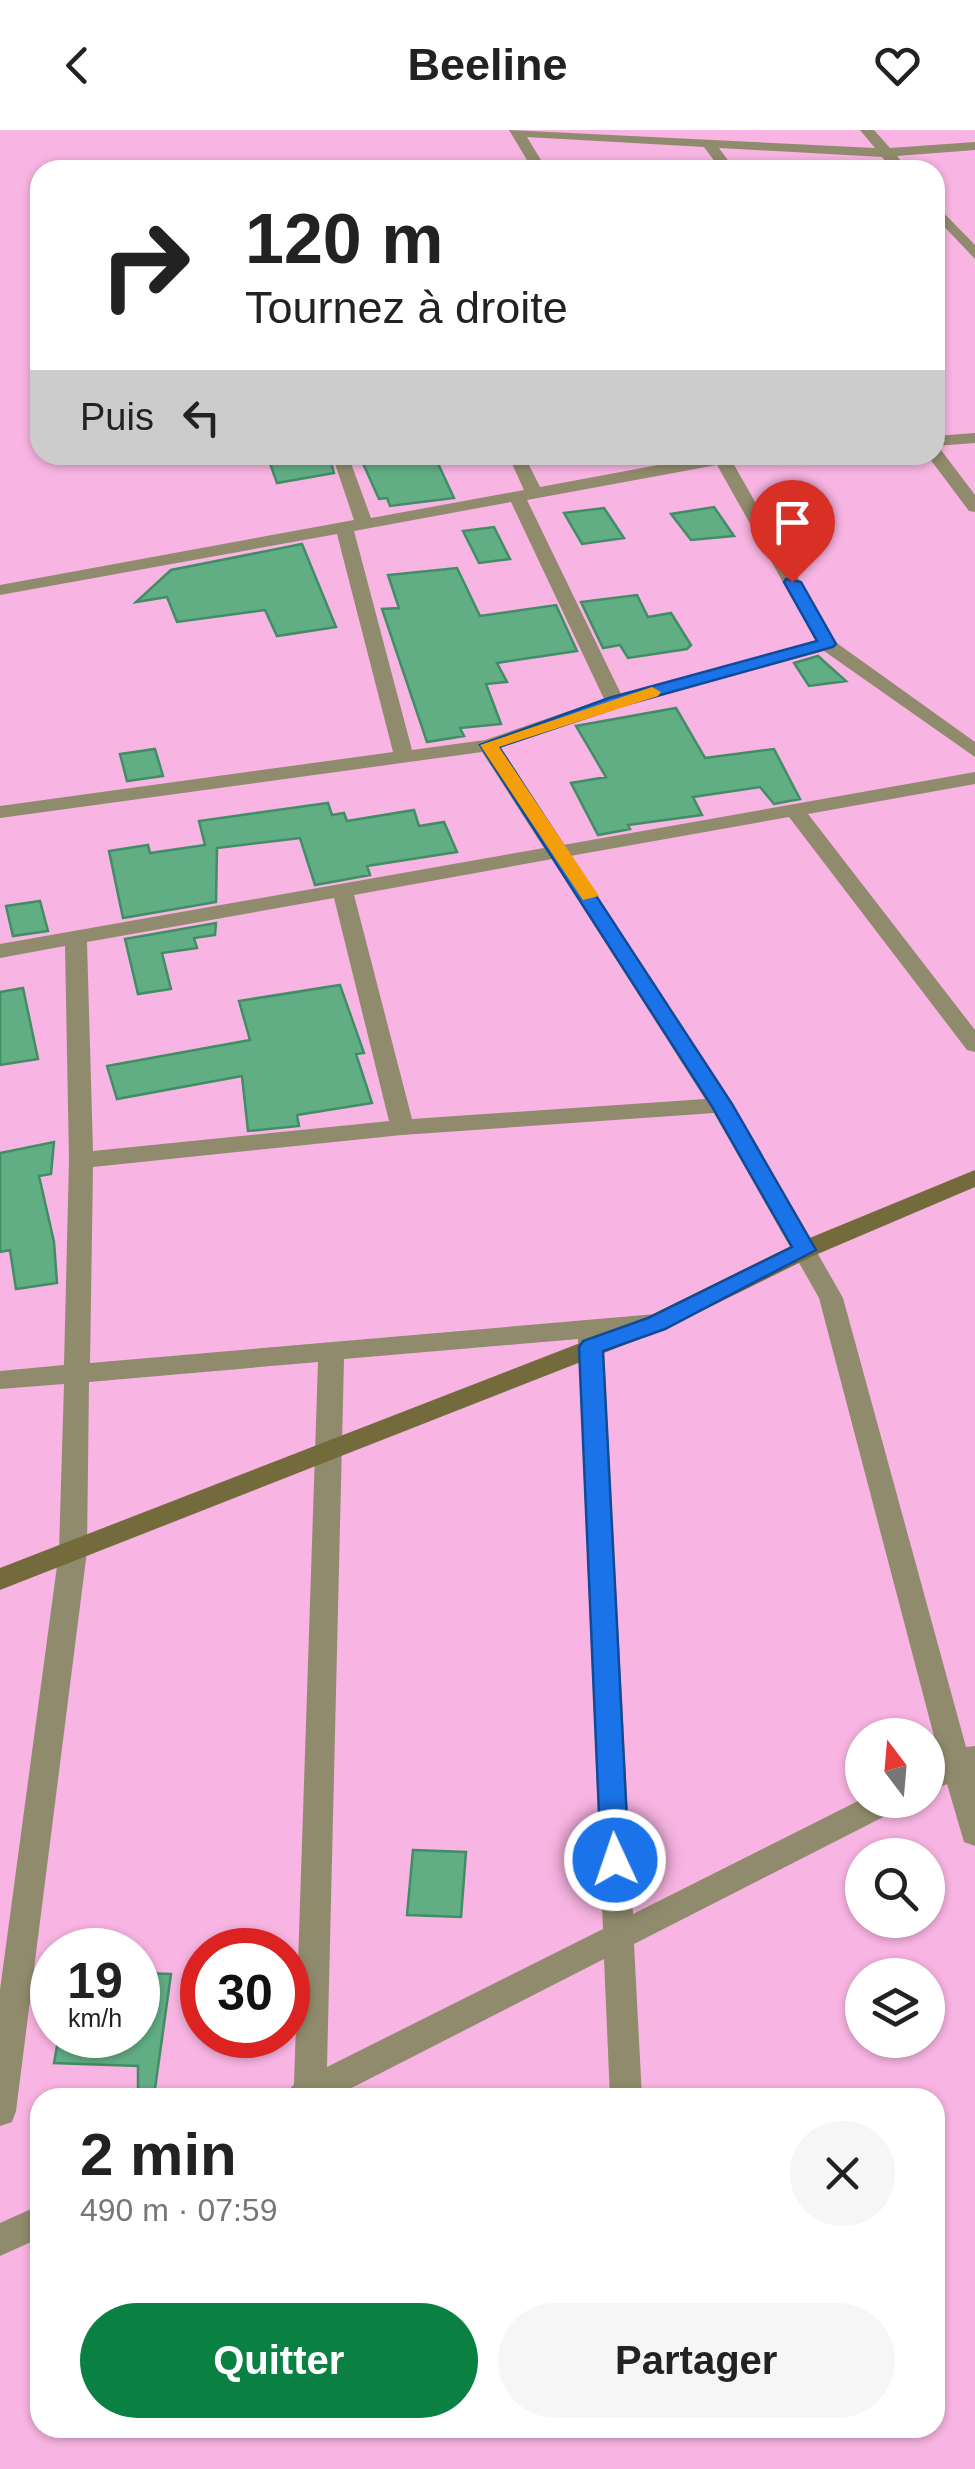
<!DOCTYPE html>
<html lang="fr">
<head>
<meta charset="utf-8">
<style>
  :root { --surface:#fff; --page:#f6f6f6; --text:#222; --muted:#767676; --accent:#0b8043 }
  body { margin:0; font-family:Helvetica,sans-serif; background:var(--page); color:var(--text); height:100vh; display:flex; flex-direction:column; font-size:38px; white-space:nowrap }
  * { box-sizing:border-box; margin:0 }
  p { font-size:32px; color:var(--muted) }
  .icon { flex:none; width:55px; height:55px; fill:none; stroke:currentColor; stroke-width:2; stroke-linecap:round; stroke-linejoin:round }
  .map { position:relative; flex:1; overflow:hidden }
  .drawer { position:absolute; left:30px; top:1958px; width:915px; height:350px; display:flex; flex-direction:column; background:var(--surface); border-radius:30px; box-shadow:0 2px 8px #0004 }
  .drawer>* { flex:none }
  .banner { position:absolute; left:30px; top:30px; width:915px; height:305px; border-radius:30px; box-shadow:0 2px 8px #0004; background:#fff; color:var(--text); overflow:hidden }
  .needle { width:65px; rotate:344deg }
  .tools { position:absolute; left:845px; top:1588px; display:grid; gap:20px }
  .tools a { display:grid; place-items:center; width:100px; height:100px; border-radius:50%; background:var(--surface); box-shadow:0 2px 8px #0004; font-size:50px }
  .speed { position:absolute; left:30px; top:1798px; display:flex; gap:20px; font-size:50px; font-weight:700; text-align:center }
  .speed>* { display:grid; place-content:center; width:130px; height:130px; border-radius:50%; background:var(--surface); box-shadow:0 2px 8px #0004; line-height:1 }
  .speed small { font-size:25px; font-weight:400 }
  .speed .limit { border:15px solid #d22; background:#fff; color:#111 }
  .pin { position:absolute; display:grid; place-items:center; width:85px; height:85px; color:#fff; margin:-102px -42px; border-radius:50% 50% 50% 0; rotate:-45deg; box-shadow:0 0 10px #0007 }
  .pin .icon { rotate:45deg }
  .me { position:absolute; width:110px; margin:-55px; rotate:357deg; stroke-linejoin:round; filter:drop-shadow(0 0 8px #0008) }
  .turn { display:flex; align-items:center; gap:35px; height:210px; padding:0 50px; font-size:45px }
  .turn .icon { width:130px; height:130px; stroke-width:2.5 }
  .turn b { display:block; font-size:70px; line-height:85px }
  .then { display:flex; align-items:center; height:95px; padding:0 50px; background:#0003; gap:20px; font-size:38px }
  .round { display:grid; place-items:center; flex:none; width:105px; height:105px; border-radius:52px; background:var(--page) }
  .head { display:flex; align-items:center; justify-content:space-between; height:170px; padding:0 50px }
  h1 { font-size:60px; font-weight:700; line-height:75px }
  .cta { display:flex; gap:20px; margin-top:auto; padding:20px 50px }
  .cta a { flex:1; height:115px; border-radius:60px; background:var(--accent); color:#fff; font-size:40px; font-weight:700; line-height:115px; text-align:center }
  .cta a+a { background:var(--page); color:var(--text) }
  header { display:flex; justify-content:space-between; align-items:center; height:130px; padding:0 50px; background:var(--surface); font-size:45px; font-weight:700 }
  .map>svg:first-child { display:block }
  .building { fill:#61ae85; stroke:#408d66; stroke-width:2.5 }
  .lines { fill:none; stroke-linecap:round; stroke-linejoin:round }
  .street { fill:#918b6d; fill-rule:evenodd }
  .secondary { fill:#746b3c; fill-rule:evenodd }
  .route { fill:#1a73e8; stroke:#114b97; stroke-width:2.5 }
  .slow { fill:#f59e0b }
</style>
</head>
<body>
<header><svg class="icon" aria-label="back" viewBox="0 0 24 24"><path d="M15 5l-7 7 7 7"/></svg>Beeline<svg class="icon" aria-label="heart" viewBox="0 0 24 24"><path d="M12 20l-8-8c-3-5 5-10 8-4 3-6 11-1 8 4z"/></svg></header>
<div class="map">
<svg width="975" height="2339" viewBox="0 0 975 2339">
  <rect width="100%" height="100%" fill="#f8b4e2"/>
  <path class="building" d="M267,325H329L334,343L277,353Z
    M400,325H434L454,368L390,376L387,368L379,369L361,329Z
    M714,377L734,406L691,410L671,384Z
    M604,378L624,408L582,414L564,383Z
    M494,397L510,429L479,433L463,401Z
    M302,414L336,497L277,506L265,480L177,492L167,467L136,472L171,440Z
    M457,438L480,486L556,475L577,521L497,533L507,552L486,554L501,594L460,598L464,606L427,612L382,479L399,478L388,445Z
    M637,465L648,487L671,483L691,515L687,519L628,528L620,515L603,518L581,472Z
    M818,526L846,551L809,556L794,533Z
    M676,578L705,628L774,619L800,669L774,674L760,657L693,667L702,685L628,695L630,699L598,705L571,653L606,647L576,596Z
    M155,619L163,646L127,651L120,624Z
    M328,673L332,685L344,683L347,691L414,680L419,696L444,692L457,722L367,736L370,745L315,755L300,708L217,718L216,772L123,788L109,721L148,715L150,723L205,715L199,691Z
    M40,771L48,801L13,806L6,776Z
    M216,793L215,805L194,808L197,818L162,823L171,859L138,864L125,809Z
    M340,855L364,923L356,924L372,973L297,985L299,996L248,1001L242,946L117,969L107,936L250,910L239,871Z
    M23,858L38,929L0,935V862Z
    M54,1012L51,1044L39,1046L54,1112L57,1153L16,1159L10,1120L0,1122V1023Z
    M413,1720L466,1722L461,1787L407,1785Z
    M138,1843L171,1844L154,1966L138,1965V1936L54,1933L59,1905H138Z"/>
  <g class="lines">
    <path class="street" d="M509,0L875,18L860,0H874L890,18L975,12V20L897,26L908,40H893L882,27L719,18L735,40H721L704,17L527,7L547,40H533Z
      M935,74L975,115V129L935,87Z
      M975,303V313L935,316V306Z
      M935,319L941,320L975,365V382L969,381L927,325H935Z
      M332,325H348L371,388L524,360L508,325H524L540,357L712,325H778L770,330L733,333L834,511L975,612V627L824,521L622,576L500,618L563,715L975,642V654L808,684L975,900V922L967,920L789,687L570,726L733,975L843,1168L966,1617L975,1616V1716L964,1712L947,1654L928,1662V1636L940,1629L819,1168L714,983L402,1005L93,1037L90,1233L656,1184L665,1187L669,1193L665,1199L603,1207L633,1784L862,1669L903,1670L899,1679L634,1814L642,1968H610L604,1829L332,1968H283L294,1954L318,1232L89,1252L87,1421L16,1981L12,1992L0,1996V1860L59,1421L64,1254L0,1259V1241L64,1235L69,1030L65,816L0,828V814L544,718L482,622L0,688V676L393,622L337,404L0,465V455L354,390ZM717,335L816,511L621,564L527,370ZM511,372L604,569L485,610L412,620L354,401ZM552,729L705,969L412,989L354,765ZM334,768L389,991L93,1021L87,812ZM578,1209L603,1799L327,1937L344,1229Z
      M40,2075V2108L0,2126V2093Z"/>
    <path class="secondary" d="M975,1040V1057L813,1126L665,1199L0,1460V1438L647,1187L795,1114Z"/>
  </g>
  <path class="route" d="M786,449L801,452L836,514L833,517L621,576L499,617L732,974L816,1120L665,1199L603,1221L629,1730L625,1738H605L601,1730L579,1217L583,1211L648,1188L792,1117L711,975L480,615L609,568L817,511L784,452Z"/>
  <path class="slow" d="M652,557L661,562L658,566L499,617L599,766L583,770L480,615Z"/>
</svg>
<div class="tools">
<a><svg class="needle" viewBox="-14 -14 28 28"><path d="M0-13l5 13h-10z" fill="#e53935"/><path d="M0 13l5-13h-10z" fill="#767676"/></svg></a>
<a><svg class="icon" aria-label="search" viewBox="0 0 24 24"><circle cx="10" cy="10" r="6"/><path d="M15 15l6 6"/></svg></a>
<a><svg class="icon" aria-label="layers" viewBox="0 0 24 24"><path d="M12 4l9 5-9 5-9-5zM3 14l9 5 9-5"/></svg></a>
</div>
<div class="speed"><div>19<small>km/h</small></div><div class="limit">30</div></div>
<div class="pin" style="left:792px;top:452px;background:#d93025"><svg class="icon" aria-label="arrive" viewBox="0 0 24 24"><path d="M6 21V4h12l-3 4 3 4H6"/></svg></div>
<svg class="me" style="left:615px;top:1730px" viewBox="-20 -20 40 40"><circle r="17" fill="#1a73e8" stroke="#fff" stroke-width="3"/><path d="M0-11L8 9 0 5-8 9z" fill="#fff"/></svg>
<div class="banner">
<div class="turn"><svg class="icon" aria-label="right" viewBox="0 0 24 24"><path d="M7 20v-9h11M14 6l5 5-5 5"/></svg><div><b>120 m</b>Tournez à droite</div></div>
<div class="then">Puis<svg class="icon" aria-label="left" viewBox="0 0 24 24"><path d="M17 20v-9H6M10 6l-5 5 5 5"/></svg></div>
</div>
<section class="drawer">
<div class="head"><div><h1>2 min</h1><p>490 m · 07:59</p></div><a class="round"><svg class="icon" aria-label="close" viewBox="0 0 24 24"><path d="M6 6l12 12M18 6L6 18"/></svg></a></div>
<div class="cta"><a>Quitter</a><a>Partager</a></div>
</section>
</div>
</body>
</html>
